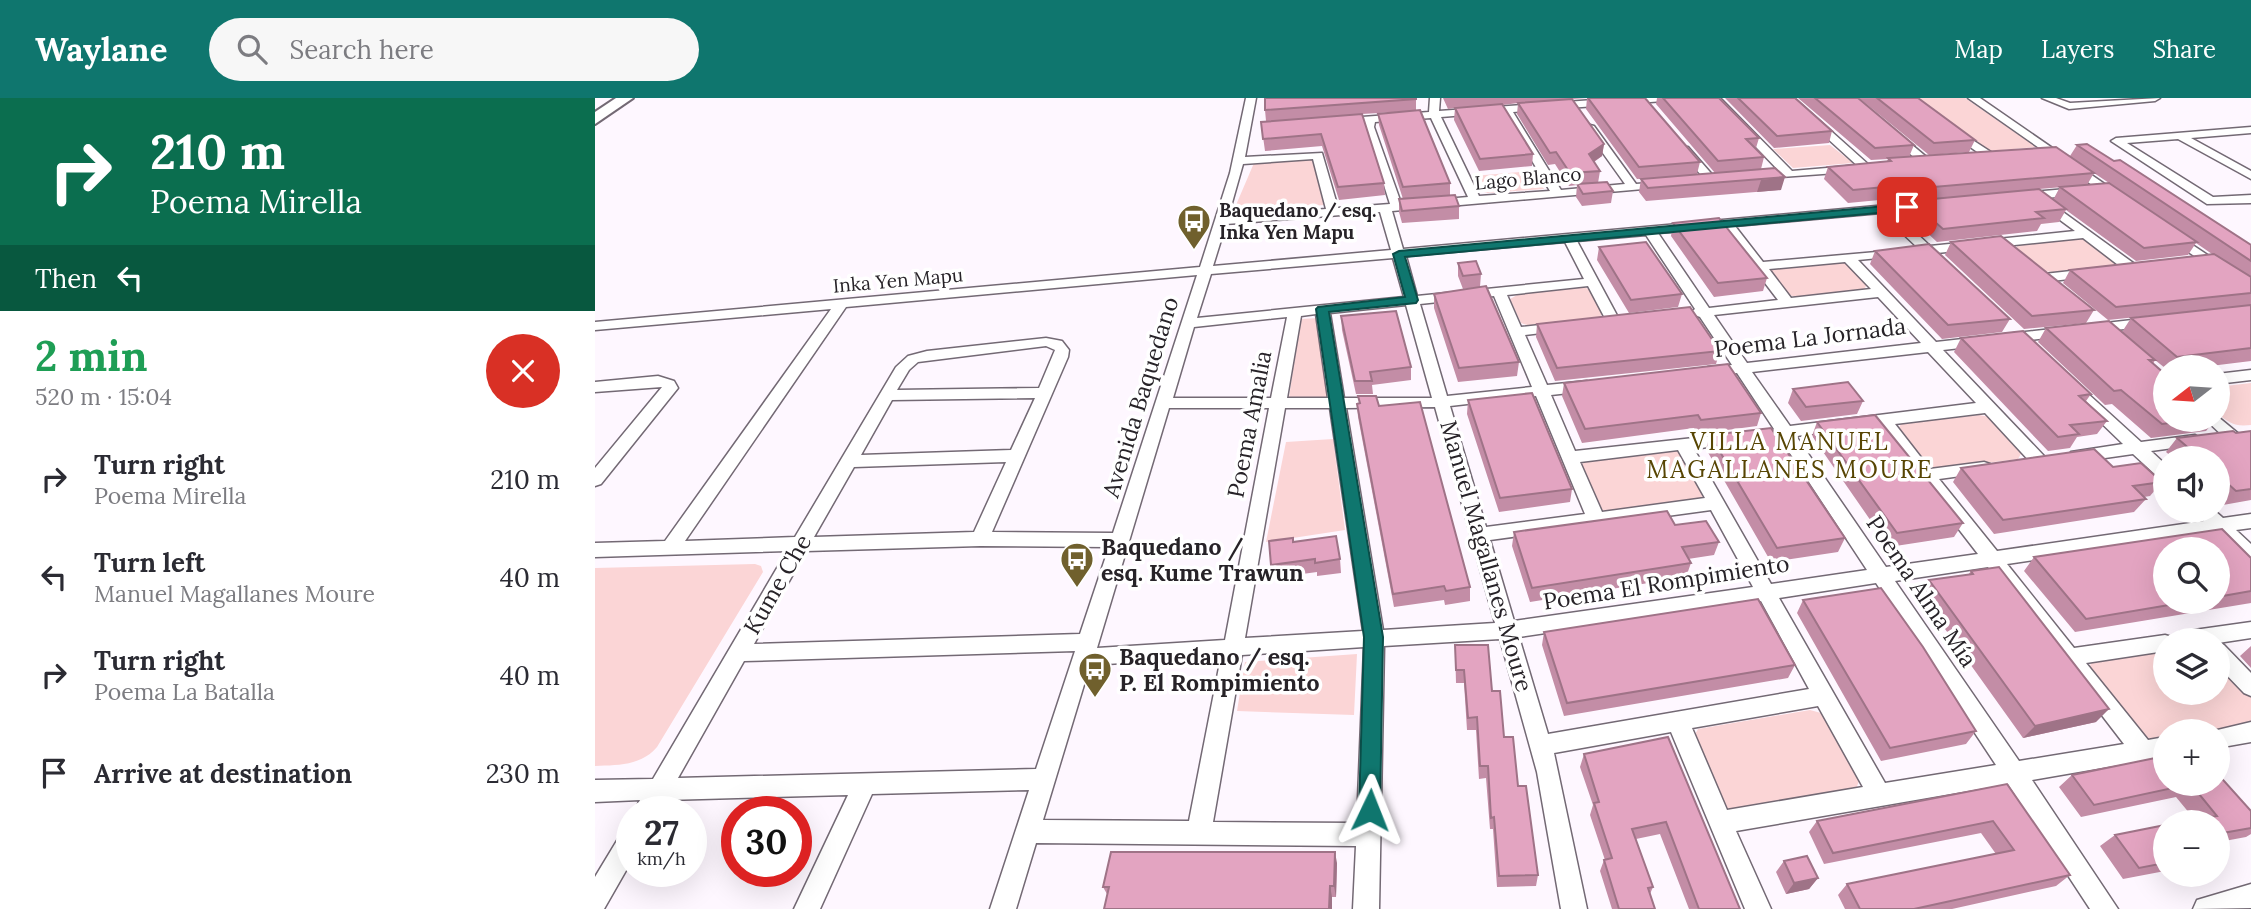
<!DOCTYPE html>
<html lang="en">
<head>
<meta charset="utf-8">
<style>
  :root { --surface:#fff; --page:#f7f7f7; --text:#2b2b33; --muted:#7c7c81; --accent:#0f766e }
  body { margin:0; font-family:Lora,serif; background:var(--page); color:var(--text); height:100vh; display:flex; flex-direction:column; font-size:26px; white-space:nowrap }
  * { box-sizing:border-box; margin:0 }
  p { font-size:23px; color:var(--muted) }
  .icon { flex:none; width:38px; height:38px; fill:none; stroke:currentColor; stroke-width:2; stroke-linecap:round; stroke-linejoin:round }
  .map { position:relative; flex:1; overflow:hidden }
  .details { display:flex; flex-direction:column; background:var(--surface); width:595px }
  .details>* { flex:none }
  .top-card { background:#0b6e4f; color:#fff; overflow:hidden }
  .needle { width:46px; rotate:253deg }
  .tools { position:absolute; left:1558px; top:257px; display:grid; gap:14px }
  .tools a { display:grid; place-items:center; width:77px; height:77px; border-radius:50%; background:var(--surface); box-shadow:0 7px 28px #0002; font-size:35px }
  .speed { position:absolute; left:21px; top:698px; display:flex; gap:14px; font-size:35px; font-weight:700; text-align:center }
  .speed>* { display:grid; place-content:center; width:91px; height:91px; border-radius:50%; background:var(--surface); box-shadow:0 7px 28px #0002; line-height:1 }
  .speed small { font-size:18px; font-weight:400 }
  .speed .limit { border:10px solid #d22; background:#fff; color:#111 }
  .pin { position:absolute; display:grid; place-items:center; width:60px; height:60px; color:#fff; margin:-30px; border-radius:14px; box-shadow:0 4px 10px #0006 }
  .me { position:absolute; width:77px; margin:-38px; rotate:2deg; stroke-linejoin:round; filter:drop-shadow(0 0 5px #0008) }
  .turn { display:flex; align-items:center; gap:24px; height:147px; padding:0 35px; font-size:32px }
  .turn .icon { width:91px; height:91px; stroke-width:2.5 }
  .turn b { display:block; font-size:49px; line-height:60px }
  .then { display:flex; align-items:center; height:66px; padding:0 35px; background:#0003; gap:14px; font-size:26px }
  .round { display:grid; place-items:center; flex:none; width:74px; height:74px; border-radius:37px; background:var(--page) }
  .headline { display:flex; align-items:center; justify-content:space-between; height:119px; padding:0 35px }
  h1 { font-size:42px; font-weight:700; line-height:52px; color:#1e9e55 }
  ul { padding:0; list-style:none }
  li { display:flex; align-items:center; gap:21px; height:98px; padding:0 35px }
  li div { flex:1 }
  li b { display:block; font-size:26px }
  li em { font-style:normal }
  header { display:flex; align-items:center; gap:42px; box-sizing:border-box; height:98px; padding:0 35px; background:var(--accent); color:#fff }
  header strong { font-size:33px }
  nav { display:flex; gap:38px; margin-inline-start:auto; font-size:24px }
  .search { width:490px; height:63px; background:var(--page); display:flex; align-items:center; gap:18px; box-sizing:border-box; padding:0 24px; border-radius:38px; color:var(--muted); font-size:26px }
  main { display:flex; flex:1; min-height:0 }
  .map>svg:first-child { display:block }
  .green { fill:#fbd5d6 }
  .lines { fill:none; stroke-linecap:round; stroke-linejoin:round }
  .minor-casing { stroke:#736974; stroke-width:3 }
  .primary-casing { stroke:#736974; stroke-width:4 }
  .minor { fill:#fff; fill-rule:evenodd }
  .primary { fill:#fff; fill-rule:evenodd }
  .wall { fill:#c38da6; fill-rule:evenodd }
  .shaded-wall { fill:#9f7387 }
  .building { fill:#e3a4c1; stroke:#9f7387; stroke-width:2 }
  .route { fill:#0f766e; stroke:#0a4d48; stroke-width:2 }
  .labels { text-anchor:middle; dominant-baseline:central; stroke-width:7; stroke-linejoin:round; paint-order:stroke }
  .far-street-label { font-size:19px; fill:#272328; stroke:#fff }
  .far-poi-label { font-size:19px; font-weight:bold; fill:#272328; stroke:#fff; text-anchor:start }
  .street-label { font-size:23px; fill:#272328; stroke:#fff }
  .poi-label { font-size:23px; font-weight:bold; fill:#272328; stroke:#fff; text-anchor:start }
  .neighbourhood-label { font-size:24px; letter-spacing:2px; fill:#574503; stroke:#fff }
</style>
</head>
<body>
<header>
<strong>Waylane</strong>
<div class="search"><svg class="icon" aria-label="search" viewBox="0 0 24 24"><circle cx="10" cy="10" r="6"/><path d="M15 15l6 6"/></svg>Search here</div>
<nav><a>Map</a><a>Layers</a><a>Share</a></nav>
</header>
<main>
<section class="details">
<div class="top-card">
<div class="turn"><svg class="icon" aria-label="right" viewBox="0 0 24 24"><path d="M7 20v-9h11M14 6l5 5-5 5"/></svg><div><b>210 m</b>Poema Mirella</div></div>
<div class="then">Then<svg class="icon" aria-label="left" viewBox="0 0 24 24"><path d="M17 20v-9H6M10 6l-5 5 5 5"/></svg></div>
</div>
<div class="headline"><div><h1>2 min</h1><p>520 m · 15:04</p></div><a class="round" style="background:#d93025;color:#fff"><svg class="icon" aria-label="close" viewBox="0 0 24 24"><path d="M6 6l12 12M18 6L6 18"/></svg></a></div>
<ul>
<li><svg class="icon" aria-label="right" viewBox="0 0 24 24"><path d="M7 20v-9h11M14 6l5 5-5 5"/></svg><div><b>Turn right</b><p>Poema Mirella</p></div><em>210 m</em></li>
<li><svg class="icon" aria-label="left" viewBox="0 0 24 24"><path d="M17 20v-9H6M10 6l-5 5 5 5"/></svg><div><b>Turn left</b><p>Manuel Magallanes Moure</p></div><em>40 m</em></li>
<li><svg class="icon" aria-label="right" viewBox="0 0 24 24"><path d="M7 20v-9h11M14 6l5 5-5 5"/></svg><div><b>Turn right</b><p>Poema La Batalla</p></div><em>40 m</em></li>
<li><svg class="icon" aria-label="arrive" viewBox="0 0 24 24"><path d="M6 21V4h12l-3 4 3 4H6"/></svg><div><b>Arrive at destination</b></div><em>230 m</em></li>
</ul>
</section>
<div class="map">
<svg width="1656" height="811" viewBox="0 0 1656 811">
  <rect width="100%" height="100%" fill="#fef7ff"/>
  <path class="green" d="M1322,0H1370L1441,49L1395,53Z
    M1235,47L1258,65L1198,70L1178,51Z
    M718,60L729,107L638,114L659,65Z
    M937,73L949,91L893,95L884,93L878,78Z
    M1483,140L1493,142L1521,163V167L1457,174L1450,173L1422,150V147Z
    M1243,163L1252,166L1272,186L1269,192L1201,199L1191,196L1173,174L1177,170Z
    M989,189L995,192L1008,215L1003,221L935,228L926,225L915,201L924,196Z
    M724,220L734,299L694,300L705,221Z
    M1656,285V327C1640,329 1634,325 1622,315V289Z
    M1384,317L1395,319L1427,354L1423,361L1343,371L1329,365L1303,331L1306,326Z
    M738,341L750,432L671,444L691,344Z
    M1076,350L1085,354L1108,397L1106,404L1016,415L1006,412L986,367L991,362Z
    M160,466L166,468L168,474L62,649C46,668 22,667 0,668V470Z
    M1570,553V595H1622V560L1656,598V629L1622,634H1570V644C1544,648 1509,590 1494,570L1497,563Z
    M762,556L759,617L642,613L650,564Z
    M1215,612L1226,615L1264,683L1261,691L1142,713L1130,709L1098,640L1103,631Z"/>
  <g class="lines">
    <defs>
      <path id="minor" d="M651,0H661L650,59L727,55L743,110L795,106L769,24L744,26L739,23L740,21L834,14L835,0H845L844,13L1026,0H1074L1069,3L918,14L966,92L1030,86L990,30L995,27L999,28L1041,86L1067,84L1071,85V89L797,113L808,151L1336,103L1340,104V110L1299,114L1335,148L1480,133L1446,108V102L1450,101L1541,167V173H1531L1488,140L1342,155L1348,162L1342,166L1329,157L1322,156L1323,150L1286,115L1140,128L1168,164L1304,152V158L1263,162L1341,244L1555,220L1562,224L1555,228L1348,252L1450,359L1452,363L1450,367H1438L1390,315L1300,326L1335,371L1389,364L1395,366L1397,370L1395,374L1344,381L1402,453L1609,423L1600,413H1620L1628,420L1656,416V430L1641,432L1656,446V464L1649,462L1621,435L1412,466L1479,550L1570,537L1577,539L1585,534L1656,524V540L1623,545L1629,547L1656,575V598L1649,595L1622,567V542H1570V553L1491,565L1553,642L1570,639V659L1437,682L1523,811H1495L1413,686L1141,733L1176,811H1150L1076,634L959,655L992,811H966L942,674L905,541L789,548L784,811H758L761,748L441,745L421,811H395L434,692L277,696L225,811H199L253,697L71,702L64,714H39L45,702L0,704V682L58,681L192,453L0,459V445L70,443L236,211L0,232V224L605,169L635,75ZM908,14L955,93L884,98L846,19ZM836,20L873,99L806,105L779,29L780,24ZM718,61L731,111L633,119L648,66ZM785,114L796,152L618,168L631,126ZM1128,130L1183,202L1114,210L1063,135ZM1051,137L1100,211L1095,215L1105,219L1137,267L1113,269L1105,274L1113,279L1142,275L1179,331L1175,335L1177,339L1185,340L1272,472L1176,486L1099,351L1141,345L1143,341L1141,337L1135,336L980,353L956,297L992,293L1000,288L992,283L952,287L930,237L963,233L970,229L963,225L926,229L912,197L993,188L1013,226H1023L1025,223L982,143ZM970,144L989,181L822,198L811,158ZM798,160L809,199L602,220L616,176ZM1250,164L1276,191L1196,200L1174,171ZM602,177L518,435L397,434L473,259L474,252L467,243L451,240L332,253L313,258L301,269L200,439L90,443L251,209ZM899,198L937,289L852,298L825,206ZM1283,199L1326,245L1152,265L1119,217ZM811,207L837,300H749L735,215ZM721,216L733,300H692L706,218ZM692,219L676,300H578L599,229ZM451,248L460,252L444,290L302,292L314,272L323,264ZM1333,254L1381,305L1195,328L1157,274ZM941,298L990,416L891,429L855,308ZM440,300L416,352L266,357L297,302ZM840,309L900,525L788,532L751,310ZM574,310H674L630,542L502,550ZM690,310H735L768,533L650,540ZM1284,328L1383,456L1291,469L1201,338ZM1083,352L1110,400L1007,414L985,364ZM411,364L379,434L219,439L259,369ZM1116,412L1158,489L919,523L895,442ZM385,448L514,449L485,536L159,546L211,453ZM1393,469L1529,646L1424,663L1300,483ZM1281,485L1401,667L1290,685L1184,500ZM1166,503L1214,591L953,636L924,539ZM769,549L762,725L618,724L647,557ZM480,553L441,671L83,680L149,563ZM626,559L594,723L448,722L495,567ZM1223,608L1268,689L1132,712L1097,630Z
        M1114,0H1125L1197,73L1255,68L1261,71L1255,74L1160,81V77L1185,74Z
        M1188,0H1199L1274,67V71H1266Z
        M1373,0H1385L1527,98L1517,101Z
        M1447,0H1461L1475,5L1565,0L1560,3L1474,11Z
        M1656,29V35L1596,40L1656,73V81L1583,41L1532,45L1618,99L1656,97V105L1612,106L1516,43L1521,40Z
        M1359,30L1399,56V60H1391L1355,35L1354,33Z
        M1296,36H1304L1335,62V66H1327L1296,40Z
        M1085,49H1093L1121,81V85H1113L1085,53Z
        M1483,90L1487,92V96L1427,103L1421,99L1427,95Z
        M1578,134L1656,186V196L1574,141L1572,138Z
        M1494,171L1499,172V178L1449,184L1442,180L1449,176Z
        M1656,272V282L1622,286V276Z
        M63,278L79,283L83,290L6,386L0,388V370L67,289L0,294V284Z
        M1475,282L1480,284L1546,344L1600,337L1608,342L1600,347L1556,353L1570,366V382L1564,380L1538,356L1482,364L1476,362L1474,358L1476,354L1528,346L1470,290L1467,287L1470,284Z
        M1622,318L1645,337L1643,341H1631L1611,322H1622Z
        M1656,624V644L1622,650V634H1614Z
        M37,728V762L9,811H0V779L29,731Z
        M1656,786V810L1598,811L1602,802Z"/>
      <path id="primary" d="M21,0H38L0,26V14Z"/>
    </defs>
    <use href="#minor" class="minor-casing"/>
    <use href="#primary" class="primary-casing"/>
    <use href="#minor" class="minor"/>
    <use href="#primary" class="primary"/>
  </g>
  <path class="wall" d="M821,0V12L855,85V97L864,108V121L807,125L804,114V101H808L784,27L783,16L817,13L767,16L789,85L790,97L744,102L727,48L670,53L666,24L671,23L670,12Z
    M848,0H1050L1105,64L1102,76L1120,75L1061,6L1062,0H1124L1164,40L1161,50L1169,59L1166,71L1186,92L1051,103L1044,94L1046,81L1064,80L1042,81L991,11L992,0L977,1L1009,46L1007,58L999,64L1005,73L1003,85L1018,93L1016,105L987,108L981,99L982,87L974,88L960,66L953,67L922,16L923,5L908,7L938,56L937,68L884,73L859,22L860,10L853,11Z
    M1130,0H1200L1237,33L1234,45L1179,50Z
    M1203,0H1263L1319,47L1314,59L1475,58L1482,47L1656,147V207L1513,222L1468,185L1475,172L1617,156L1601,145L1593,157L1541,163L1471,112L1464,124L1446,126L1442,133L1342,144L1311,115L1316,103L1361,99L1299,104L1295,101L1253,105L1229,81L1233,69L1292,63L1293,61L1276,62ZM1499,75L1514,85L1465,89L1458,102L1444,91L1492,87Z
    M1264,0H1323L1380,42L1374,54L1334,57Z
    M1078,125L1172,180L1168,193L1119,199L1076,138Z
    M1356,144L1499,212L1491,225L1429,231L1350,157Z
    M1004,149L1087,196L1083,209L1034,215L1002,162Z
    M1280,153L1415,221L1407,234L1347,241L1275,166Z
    M863,165L886,176L885,189L868,191L863,178Z
    M839,196L924,264L922,278L863,284L839,210Z
    M1656,207V263L1599,270H1570L1560,262L1558,266L1570,322H1620L1611,333L1556,340L1517,306L1510,307L1443,244L1451,230L1527,234L1536,220Z
    M746,218L816,269V282L777,287L778,296H761L747,232Z
    M942,226L1125,253L1121,266L960,283L941,239Z
    M1366,240L1496,296L1491,303L1512,323L1502,336L1482,339L1475,350L1453,353L1359,254Z
    M969,285L1166,315L1162,328L1102,336L1099,330L987,345L967,298Z
    M1198,291L1268,303L1262,316L1206,323L1193,305Z
    M763,298L784,308L875,489V503L850,507L849,502L799,509L763,319L762,306L764,305Z
    M873,302L977,391L975,404L904,414L872,316Z
    M1222,324L1368,425L1359,439L1294,449L1217,338Z
    M1656,333V402L1628,407L1622,401V360H1578L1571,354L1582,340Z
    M1115,337L1250,440L1243,454L1176,464L1111,351Z
    M1518,369L1567,384L1555,398L1549,399L1551,401L1539,414L1399,436L1358,384L1366,370Z
    M1080,427L1124,444L1119,457L1093,461L1096,465L1091,479L935,504L917,448L919,434Z
    M1627,431L1656,460V505L1480,534L1429,473L1439,459ZM1570,452H1622V504H1570Z
    M698,444L745,461L746,475L722,478V474L678,480L676,467Z
    M1376,473L1501,624L1428,640L1325,496L1334,482L1373,477Z
    M1208,502L1381,633L1371,646L1286,663L1202,515Z
    M949,534L1200,567L1193,580L969,618L947,547Z
    M860,547L897,593L923,688L943,777L941,788L902,789L898,731H895L891,680L884,681L881,632H872L869,585H861Z
    M1656,548V570L1645,558Z
    M1073,639L1145,811H1094L1065,736L1041,741L1058,789L1055,796L1060,811H1017L1005,773L1009,762H1010L995,717L998,707L985,669L989,656Z
    M1477,677L1622,686L1656,713V736L1651,739L1624,744L1631,753L1622,759V724L1600,722L1581,699L1486,719L1464,689Z
    M1412,686L1475,777L1461,788L1357,811H1250L1243,797L1252,786L1401,756L1386,735L1229,766L1214,734L1222,723Z
    M1570,727V773L1528,781L1505,748L1520,737Z
    M1189,763L1223,780L1214,791L1191,796L1181,774Z
    M742,765L741,799L512,796L508,789Z"/>
  <path class="shaded-wall" d="M1009,46L1007,58L992,68L994,56Z
    M1190,79L1186,92L1162,94L1166,82Z
    M1514,611L1501,624L1428,640L1440,628Z
    M740,754L742,765L741,799L739,788Z
    M1223,780L1214,791L1191,796L1199,785Z
    M735,788L737,799V811H734Z"/>
  <path class="building" d="M670,0H821V1L670,12Z
    M993,0H1050L1105,64L1044,69Z
    M1068,0H1124L1164,40L1151,41L1169,59L1123,63Z
    M1143,0H1200L1237,33L1182,38Z
    M1220,0H1263L1319,47L1280,50Z
    M1282,0H1323L1380,42L1339,45Z
    M977,1L1009,46L994,56L1005,73L975,75L961,54L955,55L923,5Z
    M907,6L938,56L885,61L860,10Z
    M825,12L855,85L808,89L783,16Z
    M767,16L789,85L743,89L726,36L668,41L666,24Z
    M1492,46L1519,63L1525,62L1656,147V163L1482,47Z
    M1461,49L1499,75L1304,92L1300,88L1258,92L1233,69L1296,63L1293,60Z
    M1180,70L1190,79L1053,90L1046,81Z
    M1012,84L1018,93L988,96L982,86Z
    M1514,85L1602,144L1549,150L1465,89Z
    M1444,91L1471,111L1441,114L1449,120L1348,131L1316,103Z
    M860,97L864,108L807,113L804,101Z
    M1124,120L1172,180L1123,185L1078,125Z
    M1406,138L1499,212L1437,218L1356,144Z
    M1051,144L1087,196L1036,202L1004,149Z
    M1334,146L1415,221L1353,227L1280,153Z
    M1619,156L1656,179V195L1521,209L1475,172Z
    M881,163L886,176L868,178L863,165Z
    M891,188L924,264L864,270L839,196Z
    M1656,207V250L1582,259L1536,220Z
    M1095,209L1125,253L962,270L942,226Z
    M801,213L816,269L775,274L777,283H760L746,218Z
    M1514,223L1560,262H1554L1570,276V322H1600L1567,326L1526,292L1519,293L1451,230Z
    M1428,233L1496,296L1484,298L1512,323L1475,327L1484,336L1463,339L1366,240Z
    M1133,266L1166,315L1106,322L1103,317L990,331L969,285Z
    M1253,284L1268,303L1211,309L1198,291Z
    M937,295L977,391L905,400L873,302Z
    M763,298H781L784,308L825,304L875,489L851,493L849,488L798,496L762,306L765,305Z
    M1280,317L1368,425L1302,435L1222,324Z
    M1176,330L1250,440L1182,450L1115,337Z
    M1638,333L1641,335L1656,333V391L1641,393L1622,376V360H1605L1582,340Z
    M1499,351L1518,369L1546,365L1567,384L1538,388L1551,401L1408,422L1366,370Z
    M1072,413L1080,427L1111,423L1124,444L1087,449L1096,465L937,490L919,434Z
    M1627,431L1656,460V493L1622,499V452H1570V504H1592L1491,521L1439,459Z
    M741,438L745,461L720,465V461L676,467L674,443L698,440V444Z
    M1404,469L1514,611L1440,628L1334,482L1378,476L1376,473Z
    M1286,490L1328,549L1381,633L1295,650L1208,502Z
    M1163,501L1200,567L972,605L949,534Z
    M860,547H893L897,593H905L909,639H918L923,688H931L943,777L904,778L899,719L896,720L893,668H885L882,619L873,620L869,572H861Z
    M1073,639L1145,811H1104L1071,724L1037,731L1058,789L1053,790L1060,811H1024L1009,762L1017,760L999,705L1004,704L989,656Z
    M1570,658V686H1622V675L1656,713V730L1622,736V724H1585L1622,718L1596,686L1499,707L1477,677Z
    M1412,686L1475,777L1319,811H1265L1252,786L1419,752L1398,723L1238,755L1222,723Z
    M1570,727V765L1544,770L1520,737Z
    M1622,743L1631,753L1622,755Z
    M516,754H740L739,788H735L734,811H509L514,789H508Z
    M1212,758L1223,780L1199,785L1189,763Z"/>
  <path class="route" d="M1312,106L1317,109L1315,112L810,159L823,202L821,205L734,214L788,539L785,712L782,719L775,722L767,719L764,712L769,539L721,211L723,209L810,199L798,156L804,153Z"/>
  <defs>
    <symbol id="bus-pin" viewBox="-11 -11 22 30"><path d="M0 17L-7.5 6A9.5 9.5 0 1 1 7.5 6Z" fill="#70602d" stroke="#fff"/><path d="M-5-6H5V4H4V6H2V4H-2V6H-4V4H-5ZM-3.5-4V0h7V-4ZM-3.5 1.2v1.5H-2V1.2ZM2 1.2v1.5H3.5V1.2Z" fill="#fff"/></symbol>
  </defs>
  <g fill-rule="evenodd">
    <use href="#bus-pin" x="580" y="104" width="38" height="52"/>
    <use href="#bus-pin" x="463" y="442" width="38" height="52"/>
    <use href="#bus-pin" x="481" y="552" width="38" height="52"/>
  </g>
  <g class="labels">
    <g class="far-street-label">
      <text transform="translate(933 80) rotate(-5)">Lago Blanco</text>
      <text transform="translate(303 182) rotate(-5)">Inka Yen Mapu</text>
    </g>
    <g class="far-poi-label">
      <text x="624" y="112">Baquedano / esq.<tspan x="624" dy="22">Inka Yen Mapu</tspan></text>
    </g>
    <g class="street-label">
      <text transform="translate(1215 239) rotate(-7)">Poema La Jornada</text>
      <text transform="translate(545 299) rotate(-73)">Avenida Baquedano</text>
      <text transform="translate(654 326) rotate(-79)">Poema Amalia</text>
      <text transform="translate(892 458) rotate(74)">Manuel Magallanes Moure</text>
      <text transform="translate(1071 484) rotate(-9)">Poema El Rompimiento</text>
      <text transform="translate(182 486) rotate(-60)">Kume Che</text>
      <text transform="translate(1327 493) rotate(56)">Poema Alma Mía</text>
    </g>
    <g class="poi-label">
      <text x="506" y="448">Baquedano /<tspan x="506" dy="26">esq. Kume Trawun</tspan></text>
      <text x="524" y="558">Baquedano / esq.<tspan x="524" dy="26">P. El Rompimiento</tspan></text>
    </g>
    <g class="neighbourhood-label">
      <text x="1195" y="343">VILLA MANUEL<tspan x="1195" dy="28">MAGALLANES MOURE</tspan></text>
    </g>
  </g>
</svg>
<div class="tools">
<a><svg class="needle" viewBox="-14 -14 28 28"><path d="M0-13l5 13h-10z" fill="#e53935"/><path d="M0 13l5-13h-10z" fill="#7c7c81"/></svg></a>
<a><svg class="icon" aria-label="sound" viewBox="0 0 24 24"><path d="M4 9h4l5-4v14l-5-4H4zM17 9q2 3 0 6"/></svg></a>
<a><svg class="icon" aria-label="search" viewBox="0 0 24 24"><circle cx="10" cy="10" r="6"/><path d="M15 15l6 6"/></svg></a>
<a><svg class="icon" aria-label="layers" viewBox="0 0 24 24"><path d="M12 4l9 5-9 5-9-5zM3 14l9 5 9-5"/></svg></a>
<a>+</a>
<a>−</a>
</div>
<div class="speed"><div>27<small>km/h</small></div><div class="limit">30</div></div>
<div class="pin" style="left:1312px;top:109px;background:#d93025"><svg class="icon" aria-label="arrive" viewBox="0 0 24 24"><path d="M6 21V4h12l-3 4 3 4H6"/></svg></div>
<svg class="me" style="left:775px;top:712px" viewBox="-20 -20 40 40"><path d="M0-17L14 15 0 8-14 15z" fill="#0f766e" stroke="#fff" stroke-width="4"/></svg>
</div>
</main>
</body>
</html>
